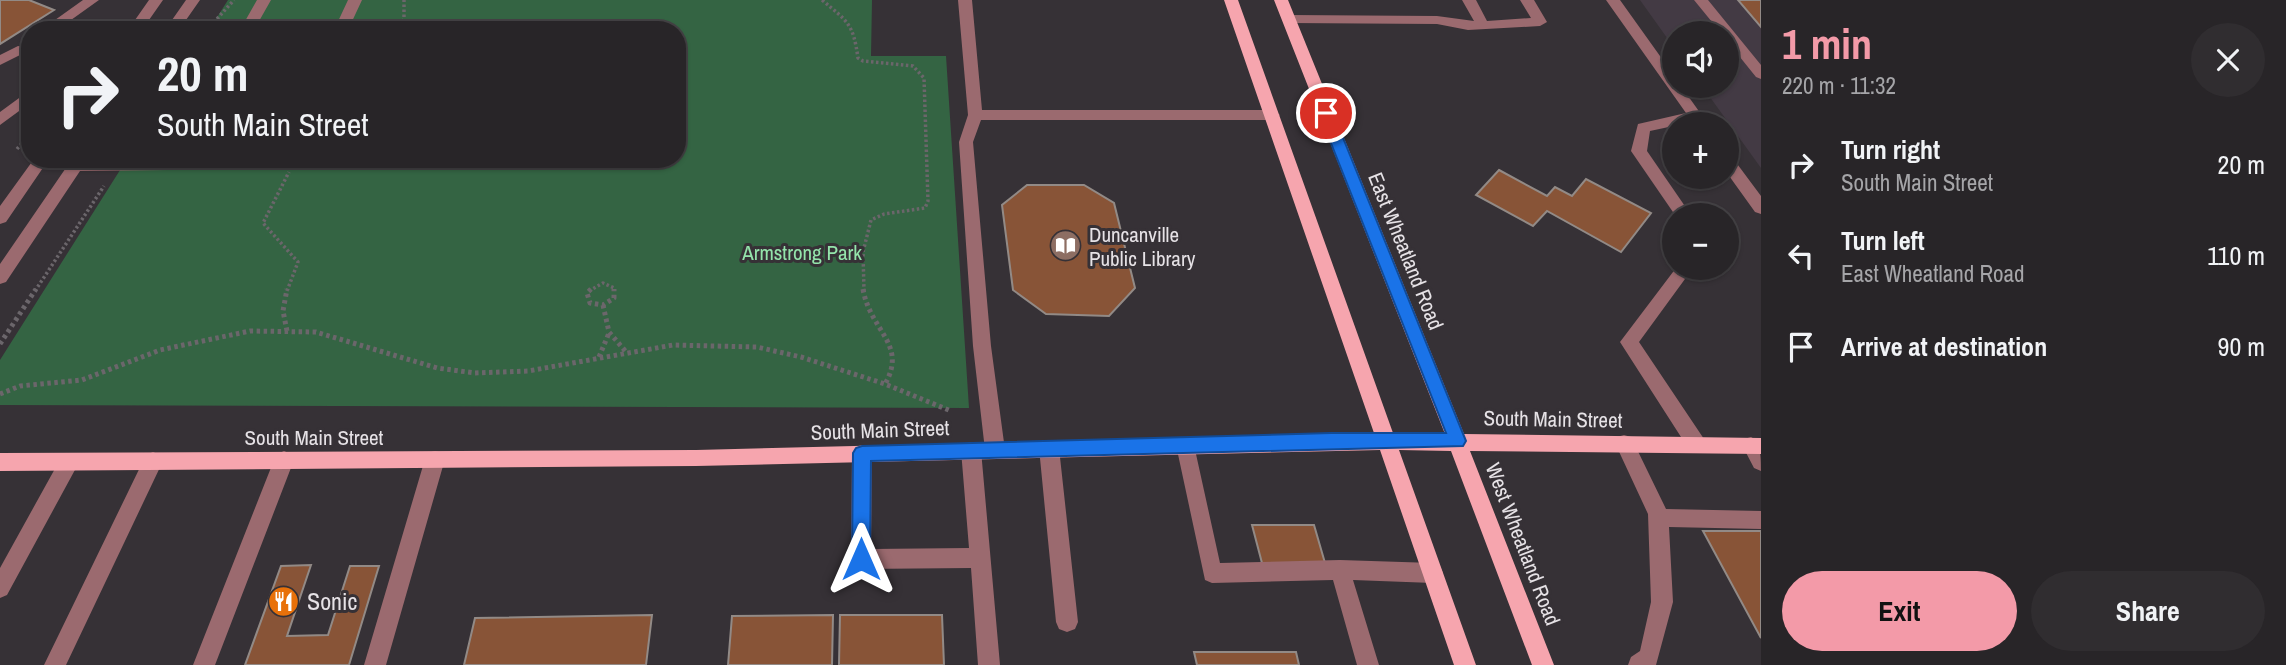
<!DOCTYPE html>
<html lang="en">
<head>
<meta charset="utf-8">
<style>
  :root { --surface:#282528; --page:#302d30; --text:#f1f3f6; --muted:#a5a5a8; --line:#444245; --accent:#f39aa8 }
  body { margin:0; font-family:"Archivo Narrow",sans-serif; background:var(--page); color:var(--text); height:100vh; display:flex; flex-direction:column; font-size:26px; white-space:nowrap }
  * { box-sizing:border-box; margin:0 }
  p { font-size:23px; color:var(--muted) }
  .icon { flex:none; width:38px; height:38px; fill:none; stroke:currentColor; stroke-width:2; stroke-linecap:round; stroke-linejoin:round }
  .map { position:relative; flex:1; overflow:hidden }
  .panel { display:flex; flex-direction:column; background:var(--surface); width:525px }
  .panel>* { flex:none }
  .top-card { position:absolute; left:21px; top:21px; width:665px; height:147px; border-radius:28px; box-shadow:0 2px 5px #0004,0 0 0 2px var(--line); background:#282528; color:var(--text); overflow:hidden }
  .buttons { position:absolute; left:1662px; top:21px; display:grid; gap:14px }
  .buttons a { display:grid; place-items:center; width:77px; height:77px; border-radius:50%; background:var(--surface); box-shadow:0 2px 5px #0004,0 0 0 2px var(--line); font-size:35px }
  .pin { position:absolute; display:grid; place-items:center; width:60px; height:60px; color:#fff; margin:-30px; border:4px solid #fff; border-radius:50%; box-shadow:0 2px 7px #0007 }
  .me { position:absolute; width:77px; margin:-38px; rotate:0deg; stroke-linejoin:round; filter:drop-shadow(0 0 5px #0008) }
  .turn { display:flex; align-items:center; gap:24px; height:147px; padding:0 21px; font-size:32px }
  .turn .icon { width:91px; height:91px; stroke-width:2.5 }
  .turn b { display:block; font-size:49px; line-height:60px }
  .round { display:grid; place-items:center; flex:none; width:74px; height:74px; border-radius:37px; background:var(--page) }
  .headline { display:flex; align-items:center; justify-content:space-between; height:119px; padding:0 21px }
  h1 { font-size:42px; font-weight:700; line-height:52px; color:var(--accent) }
  .button { display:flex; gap:14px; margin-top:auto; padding:14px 21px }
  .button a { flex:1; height:80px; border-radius:42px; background:var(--accent); color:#111; font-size:28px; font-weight:700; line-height:80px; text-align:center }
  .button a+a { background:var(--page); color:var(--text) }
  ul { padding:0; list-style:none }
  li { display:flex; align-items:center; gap:21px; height:91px; padding:0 21px }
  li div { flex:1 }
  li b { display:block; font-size:26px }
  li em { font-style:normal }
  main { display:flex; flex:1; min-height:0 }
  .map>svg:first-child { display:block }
  .built { fill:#433a44 }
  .green { fill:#346443 }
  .building { fill:#885437; stroke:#928a86; stroke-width:2 }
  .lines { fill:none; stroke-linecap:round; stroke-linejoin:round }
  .path-far1 { stroke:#6b666b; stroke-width:3.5; stroke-dasharray:2.5 2.5; stroke-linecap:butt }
  .path { stroke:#6b666b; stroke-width:5; stroke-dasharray:3.5 3.5; stroke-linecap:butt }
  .minor { fill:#9b6a6f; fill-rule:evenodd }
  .major { fill:#f6a5ae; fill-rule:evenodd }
  .route { fill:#1a73e8; stroke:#114b97; stroke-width:2 }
  .labels { text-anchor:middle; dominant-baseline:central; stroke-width:6; stroke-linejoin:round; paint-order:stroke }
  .poi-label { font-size:21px; fill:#e6e2e6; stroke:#363136; text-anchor:start }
  .street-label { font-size:21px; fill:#e6e2e6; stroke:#363136 }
  .park-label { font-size:21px; fill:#94e4ab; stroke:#363136 }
  .near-poi-label { font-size:24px; fill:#e6e2e6; stroke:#363136; text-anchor:start }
</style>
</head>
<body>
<main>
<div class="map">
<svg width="1761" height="665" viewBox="0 0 1761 665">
  <rect width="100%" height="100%" fill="#363136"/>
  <path class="built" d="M1640,0H1761V168L1702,86H1727V33H1675V49Z"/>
  <path class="green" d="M228,0H872L871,56H946L969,408L0,405V360L127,159H677V30H209Z"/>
  <path class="building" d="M0,0H29L54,10L0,44Z
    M1738,0H1761V27Z
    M1499,170L1547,196L1555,187L1572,196L1586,179L1651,213L1621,252L1547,211L1533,226L1476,195Z
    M1027,185H1084L1114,203L1135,288L1109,316L1046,314L1013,290L1002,205Z
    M1252,525H1314L1325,563H1262Z
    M1703,531H1761V638Z
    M311,565L287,636L328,635L350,566H379L349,665H245L281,566Z
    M652,615L646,665H464L475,618Z
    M833,615L832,665H728L732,616Z
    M840,615H942L944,665H839Z
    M1194,652H1296L1299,665H1197Z"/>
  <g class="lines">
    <path class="path-far1" d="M822,0C848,22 853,23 858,58L863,61L913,66L924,78L928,201L925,208L884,214L871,220L863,252L864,291
      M207,30L234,0
      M397,30L404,19V0
      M17,149L30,133
      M35,291L104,186
      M287,291L298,262L263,223L289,172
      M589,291L603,283L614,288V291"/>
    <path class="path" d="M591,289L587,293L590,303L603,305L614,298V289
      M863,289C870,331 908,344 885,384
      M603,305L609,332L627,353
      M287,331L283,311L287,289
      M0,344L36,289
      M599,357L609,333
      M0,394L20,386L82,380L160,350L250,331L316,332L437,368L475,373L528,371L673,345L757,347L801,357L885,384L951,411"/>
    <path class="minor" d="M83,0H99L57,30H41Z
      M149,0H163L142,30H128Z
      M186,0H200L179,30H165Z
      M257,0H271L254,30H240Z
      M348,0H362L348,30H334Z
      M958,0H972L982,110H1273L1280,115L1273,120H981L973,142L991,346L1005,450L1002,456L995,458L988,456L985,450L973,346L959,142L968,115Z
      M1462,0H1476L1487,21L1531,18L1520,0H1534L1547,22L1540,26L1468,30L1437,24L1289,23L1282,19L1289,15L1437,16L1474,21Z
      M1606,0H1620L1675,77V86H1681L1708,124H1693L1692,122L1650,131L1647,151L1691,215H1675L1631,151L1638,124L1686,113Z
      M1694,0H1708L1761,65V79L1756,77L1727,41V33H1721Z
      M18,46L30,48V56L20,55L0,65V55Z
      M30,90V103L0,125V112Z
      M1727,156L1732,157L1761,196V214L1755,212L1727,173Z
      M34,159H49L6,222L0,224V206Z
      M72,159L87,160L277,159L275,163L254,169L80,171L6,282L0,284V264Z
      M1676,268H1693L1639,342L1704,439L1706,445L1704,451L1697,453L1690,451L1620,342Z
      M1624,435L1631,437L1666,509L1761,511V529L1669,527L1673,602L1656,665H1628L1631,657L1640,651L1651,602L1648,514L1615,443L1617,437Z
      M1185,437L1192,439L1194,445L1220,563L1340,560L1433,563L1440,566L1443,573L1440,580L1433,583L1353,580L1379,665H1357L1333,580L1212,583L1205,580L1176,445L1178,439Z
      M1751,437C1761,442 1761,458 1761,471L1754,468L1742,445L1744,439Z
      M1049,440L1056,442L1059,448L1078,622L1075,629L1067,632L1059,629L1056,622L1039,448L1042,442Z
      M971,442L978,444L981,450L1000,665H978L971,568L861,569L854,566L851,559L852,453L855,447L862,445L869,447L872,453L871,549L969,548L961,450L964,444Z
      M284,451L291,454L294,460L215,665H193L274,460L277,454Z
      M435,451L442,453L445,459L386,665H364L425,459L428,453Z
      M153,452L160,455L163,461L66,665H44L146,455Z
      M69,453L76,456L79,462L76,468L7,595L0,598V568L62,456Z"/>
    <path class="major" d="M1224,0H1238L1393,433L1445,434L1274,0H1288L1464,434L1761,438V454L1470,451L1554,665H1532L1451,451L1399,450L1476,665H1454L1380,450L696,466L0,471V453L696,450L1374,433Z"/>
  </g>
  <path class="route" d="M1326,108L1333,113L1466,441L1463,446L871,461L870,559L868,565L861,568L855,565L852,559L853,453L856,448L862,446L1331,433H1446L1319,113Z"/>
  <defs>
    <symbol id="library-disc" viewBox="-11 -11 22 22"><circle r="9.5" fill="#8d6e63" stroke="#363136"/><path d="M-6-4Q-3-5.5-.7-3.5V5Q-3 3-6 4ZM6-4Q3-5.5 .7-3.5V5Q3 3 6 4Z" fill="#fff"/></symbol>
    <symbol id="restaurant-disc" viewBox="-11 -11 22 22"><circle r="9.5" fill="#e8710a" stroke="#363136"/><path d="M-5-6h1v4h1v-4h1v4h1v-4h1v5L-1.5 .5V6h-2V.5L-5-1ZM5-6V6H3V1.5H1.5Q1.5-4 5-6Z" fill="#fff"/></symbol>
  </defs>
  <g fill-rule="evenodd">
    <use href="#library-disc" x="1048" y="228" width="35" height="35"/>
    <use href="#restaurant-disc" x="266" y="584" width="35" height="35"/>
  </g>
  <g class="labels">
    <g class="poi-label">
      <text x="1089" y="234">Duncanville<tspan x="1089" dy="24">Public Library</tspan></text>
    </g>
    <g class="street-label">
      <text transform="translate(1406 251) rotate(68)">East Wheatland Road</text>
      <text transform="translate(1553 419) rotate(1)">South Main Street</text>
      <text transform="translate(880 430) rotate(-2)">South Main Street</text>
      <text x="314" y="437">South Main Street</text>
      <text transform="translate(1523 544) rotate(69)">West Wheatland Road</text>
    </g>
    <g class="park-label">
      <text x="802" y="252">Armstrong Park</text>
    </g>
    <g class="near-poi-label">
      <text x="307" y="601">Sonic</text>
    </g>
  </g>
</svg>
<div class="buttons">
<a><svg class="icon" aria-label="sound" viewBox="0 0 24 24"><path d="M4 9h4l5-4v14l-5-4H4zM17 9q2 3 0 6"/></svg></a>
<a>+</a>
<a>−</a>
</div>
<div class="pin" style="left:1326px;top:113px;background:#d93025"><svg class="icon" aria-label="arrive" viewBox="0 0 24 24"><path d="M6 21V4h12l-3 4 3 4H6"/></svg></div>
<svg class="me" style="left:861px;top:559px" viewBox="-20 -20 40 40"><path d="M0-17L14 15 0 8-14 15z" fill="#1a73e8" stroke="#fff" stroke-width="4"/></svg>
<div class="top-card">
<div class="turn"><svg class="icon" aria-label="right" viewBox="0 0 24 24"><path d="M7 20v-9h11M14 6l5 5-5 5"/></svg><div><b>20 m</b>South Main Street</div></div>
</div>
</div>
<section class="panel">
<div class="headline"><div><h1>1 min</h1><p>220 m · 11:32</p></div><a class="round"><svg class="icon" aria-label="close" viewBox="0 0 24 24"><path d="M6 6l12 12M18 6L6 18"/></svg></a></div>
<ul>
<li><svg class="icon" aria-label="right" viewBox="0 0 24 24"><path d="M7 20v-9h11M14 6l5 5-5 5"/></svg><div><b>Turn right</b><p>South Main Street</p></div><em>20 m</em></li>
<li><svg class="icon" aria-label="left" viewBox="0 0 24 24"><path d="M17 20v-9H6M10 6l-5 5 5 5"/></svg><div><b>Turn left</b><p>East Wheatland Road</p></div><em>110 m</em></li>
<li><svg class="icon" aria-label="arrive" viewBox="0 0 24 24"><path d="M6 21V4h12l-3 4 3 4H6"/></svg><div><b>Arrive at destination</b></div><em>90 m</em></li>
</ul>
<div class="button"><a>Exit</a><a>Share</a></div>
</section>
</main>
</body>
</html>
